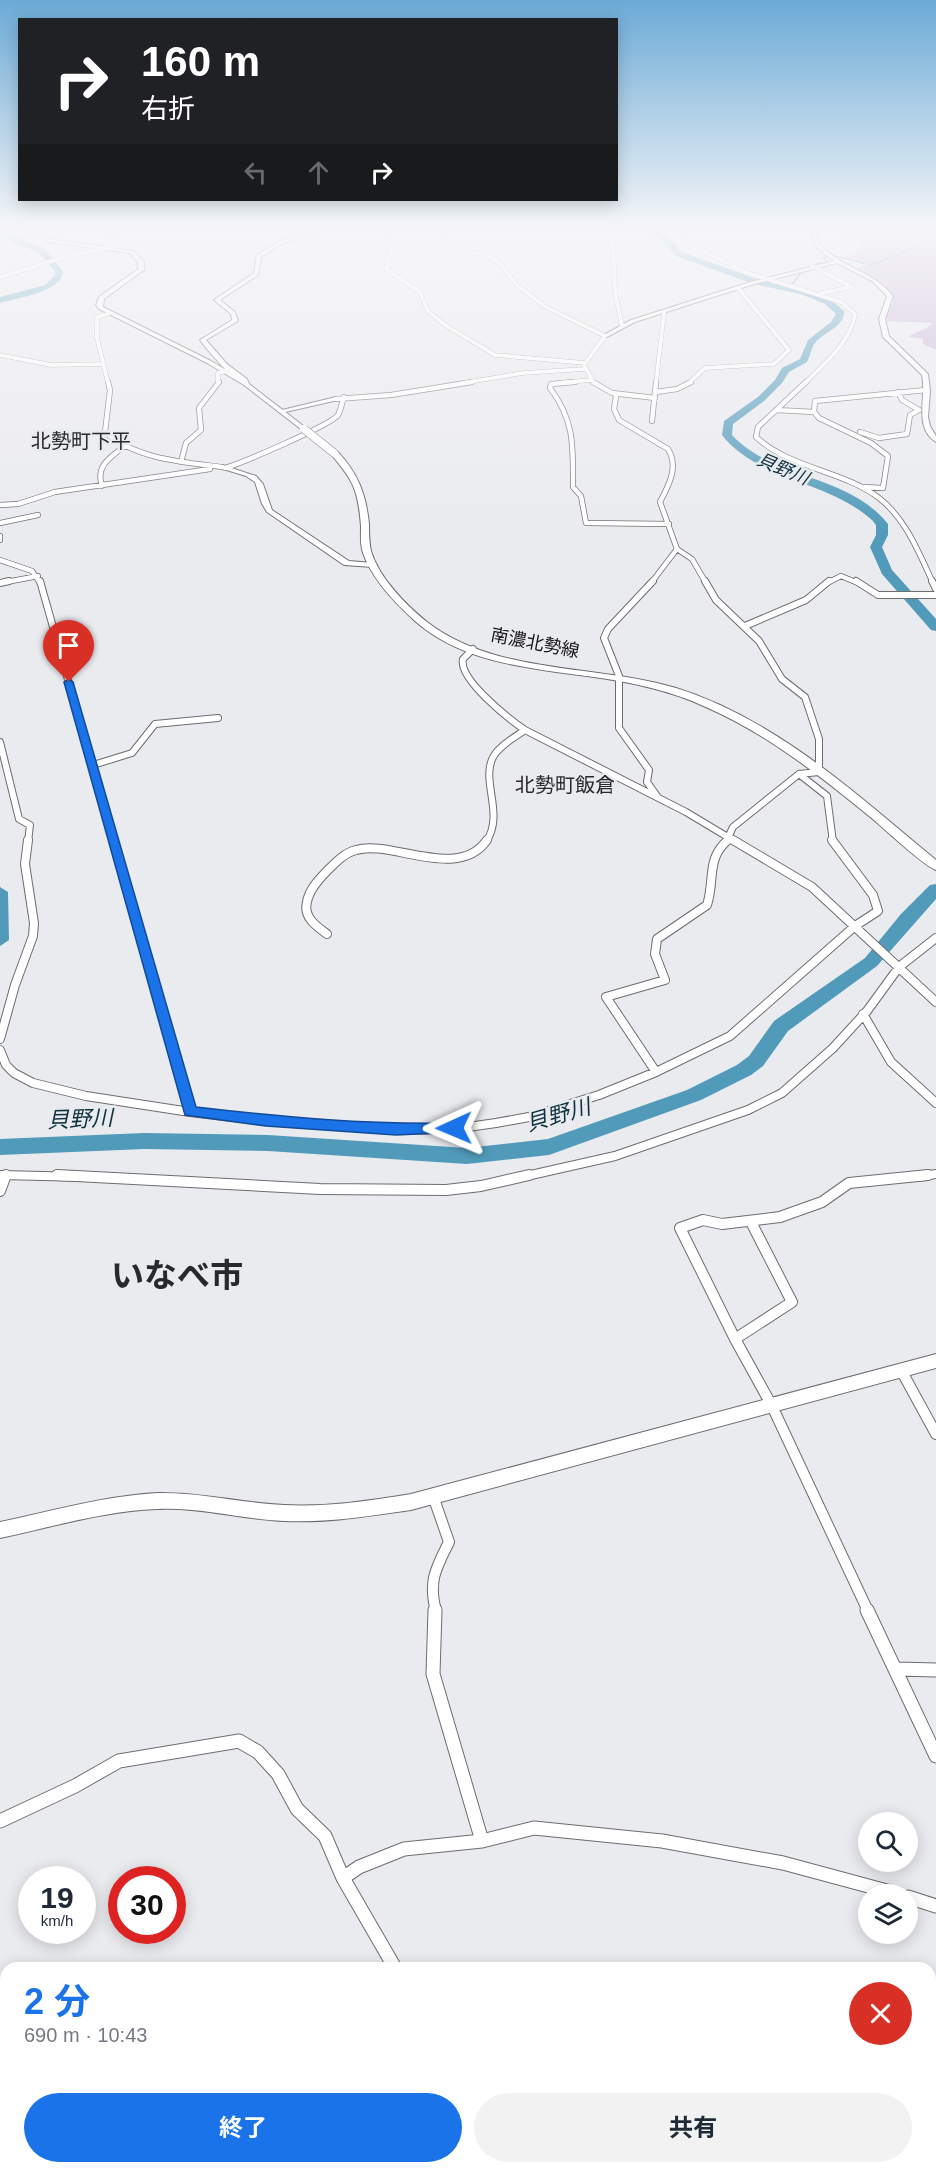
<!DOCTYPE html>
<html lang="ja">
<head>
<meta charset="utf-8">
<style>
  :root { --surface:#fff; --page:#f2f2f3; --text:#1f2937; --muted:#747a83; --accent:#1a73e8 }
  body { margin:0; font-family:Arial,"Noto Sans JP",sans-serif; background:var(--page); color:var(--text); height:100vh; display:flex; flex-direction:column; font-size:22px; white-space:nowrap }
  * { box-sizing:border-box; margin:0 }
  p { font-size:20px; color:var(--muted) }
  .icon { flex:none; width:33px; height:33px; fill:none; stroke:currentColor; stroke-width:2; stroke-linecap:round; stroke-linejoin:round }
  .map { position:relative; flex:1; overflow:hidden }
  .sheet { position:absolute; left:0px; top:1962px; width:936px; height:212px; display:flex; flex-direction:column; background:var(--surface); border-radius:18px 18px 0 0; box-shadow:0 3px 15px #0003 }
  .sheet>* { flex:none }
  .banner { position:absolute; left:18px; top:18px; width:600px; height:183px; border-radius:0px; box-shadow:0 3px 15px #0003; background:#202124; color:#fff; overflow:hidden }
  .controls { position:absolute; left:858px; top:1812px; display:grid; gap:12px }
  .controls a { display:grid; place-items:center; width:60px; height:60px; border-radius:50%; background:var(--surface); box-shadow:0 3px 15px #0003; font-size:30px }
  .speed { position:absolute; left:18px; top:1866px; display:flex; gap:12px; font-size:30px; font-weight:700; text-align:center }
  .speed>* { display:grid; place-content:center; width:78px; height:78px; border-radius:50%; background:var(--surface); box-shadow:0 3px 15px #0003; line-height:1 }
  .speed small { font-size:15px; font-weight:400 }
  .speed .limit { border:9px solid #d22; background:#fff; color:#111 }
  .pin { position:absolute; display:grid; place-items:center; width:51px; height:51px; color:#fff; margin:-62px -26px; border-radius:50% 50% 50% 0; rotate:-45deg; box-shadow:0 0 6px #0007 }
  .pin .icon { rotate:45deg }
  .me { position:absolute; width:66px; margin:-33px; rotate:269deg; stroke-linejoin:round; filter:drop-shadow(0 0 4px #0008) }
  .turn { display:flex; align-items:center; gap:21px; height:126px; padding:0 24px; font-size:27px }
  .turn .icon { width:78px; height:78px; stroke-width:2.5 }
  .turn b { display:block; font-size:42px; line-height:51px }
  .lanes { display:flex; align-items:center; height:57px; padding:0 24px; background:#0003; justify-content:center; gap:30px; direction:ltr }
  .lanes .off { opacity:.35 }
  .round { display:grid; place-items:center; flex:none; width:63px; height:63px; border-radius:32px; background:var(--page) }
  .head { display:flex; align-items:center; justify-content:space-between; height:102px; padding:0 24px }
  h1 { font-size:36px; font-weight:700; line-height:45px; color:var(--accent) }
  .primary-button { display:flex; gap:12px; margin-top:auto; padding:12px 24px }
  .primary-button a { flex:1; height:69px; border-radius:36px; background:var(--accent); color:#fff; font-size:24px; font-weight:700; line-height:69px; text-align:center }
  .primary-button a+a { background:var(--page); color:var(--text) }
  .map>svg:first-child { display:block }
  .green { fill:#c3b2d5 }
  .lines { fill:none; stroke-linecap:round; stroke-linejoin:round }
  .stream { stroke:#519aba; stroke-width:1.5 }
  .river { fill:#519aba; fill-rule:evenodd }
  .street-far5-casing { stroke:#6c6d70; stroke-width:4.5 }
  .street-far4-casing { stroke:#6c6d70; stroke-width:6 }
  .street-far3-casing { stroke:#6c6d70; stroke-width:8 }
  .street-far2-casing { stroke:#6c6d70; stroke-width:10 }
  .street-far1-casing { stroke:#6c6d70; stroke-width:12 }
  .street-casing { stroke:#6c6d70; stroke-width:15 }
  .secondary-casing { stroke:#6c6d70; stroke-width:2 }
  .primary-casing { stroke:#6c6d70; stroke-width:2 }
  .street-far5 { stroke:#fff; stroke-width:4 }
  .street-far4 { stroke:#fff; stroke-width:4.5 }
  .street-far3 { stroke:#fff; stroke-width:6 }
  .street-far2 { stroke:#fff; stroke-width:8 }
  .street-far1 { stroke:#fff; stroke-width:10 }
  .street { stroke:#fff; stroke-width:13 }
  .secondary { fill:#fff; fill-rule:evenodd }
  .primary { fill:#fff; fill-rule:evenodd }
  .primary-bridge-casing { stroke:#6c6d70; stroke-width:9; stroke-linecap:butt }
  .primary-bridge { stroke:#fff; stroke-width:8 }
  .route { fill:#1a73e8; stroke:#114b97; stroke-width:1.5 }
  .labels { text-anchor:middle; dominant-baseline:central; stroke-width:5; stroke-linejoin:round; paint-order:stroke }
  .far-water-label { font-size:18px; font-style:italic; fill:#0f3240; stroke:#eaebef }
  .far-street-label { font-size:18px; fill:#161617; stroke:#eaebef }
  .far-quarter-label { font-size:20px; fill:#28292c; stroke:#eaebef }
  .water-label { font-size:22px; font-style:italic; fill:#0f3240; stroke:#eaebef }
  .town-label { font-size:33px; font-weight:bold; fill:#28292c; stroke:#eaebef }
</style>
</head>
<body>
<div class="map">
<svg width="936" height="2173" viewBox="0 0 936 2173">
  <rect width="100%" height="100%" fill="#eaebef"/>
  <path class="green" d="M830,228H936V350L923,344V339L909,337C913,331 925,332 932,323L885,321L888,319L885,315L893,302L890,292L854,268L872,265L843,256L855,255L857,248L866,245Z"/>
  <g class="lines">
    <path class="stream" d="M835,256L871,265L914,248
      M812,265L828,262L823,258L826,257
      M791,286L802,271"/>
    <path class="river" d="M0,228L17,238L44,248L63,271C63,292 16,298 0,303V297L45,285L55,275V271L38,252L11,242L0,233Z
      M643,228H653L669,237L682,252L759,280L806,290L831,300L844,311C845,327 824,332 815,343C811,349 810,356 807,362L789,372L782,383L764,401L733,424L732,435C774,480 848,474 888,524V535L882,547L892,570L936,619V631L931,630L882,574L870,547L876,535V525L872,520C827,480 757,480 722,435L724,421L758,397L775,380L782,368L800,359L808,340L831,322L836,314L825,304L801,294L754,284L676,256L663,241Z
      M936,884V899L877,966L788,1031L763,1066L751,1075L701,1100L549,1155L467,1164L268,1151L144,1149L0,1155V1139L144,1133L268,1135L467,1148L548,1139L687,1090L737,1065L749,1056L774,1021L865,958L901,914L930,885Z
      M0,887L8,892L9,940L0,946Z"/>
    <defs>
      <path id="street-far5" d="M390,228L395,235L386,269L420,292L428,311L445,325L495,355L585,363
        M413,228L467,251L496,259L517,285L544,306L605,336L584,365L594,383
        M583,228L598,230L613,239L615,292L622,326
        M656,228L745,272L841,302L855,314C851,342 824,364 805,383
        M92,238L112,244L151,228
        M812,266L852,287L821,293
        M0,277L68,256L117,246L112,244
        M108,314L97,317V338L108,383
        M0,355L51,365L102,364
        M218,383V373L225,371
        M463,383L523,373L584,369
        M560,383L590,380
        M656,383L664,313
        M689,383L705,368L774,364L789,350L738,288"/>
      <path id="street-far4" d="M108,382L110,390L105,432C136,459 182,462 222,467
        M575,382L551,384L550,388C575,421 573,447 573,487L581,496L586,523L669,524
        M593,382L612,393L655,398
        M806,382L758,427L756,437C791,469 842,470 879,498C906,519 919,553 933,583
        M656,392L677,389L691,382
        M898,392L902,400L919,410
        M616,396L614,409L619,420L668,449C679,467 669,485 660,502L677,549L651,583
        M336,399L391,395L472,382
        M776,410L814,412
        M652,421L656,382
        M860,432L879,438L907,434L910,415L919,410
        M181,462L186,443L201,430L199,408L219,382
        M225,468C242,463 331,425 338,415C341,410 342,402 344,397
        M102,486C95,465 111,457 126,445
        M862,487L883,488L888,456L871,443L819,418L814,412L815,401L926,390
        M0,505L18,504L55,492L210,469
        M0,523L38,515
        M0,536V540
        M677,549L692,559L706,583
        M0,560L32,571L40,583
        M1,583L38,576
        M827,583L841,576L858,583"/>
      <path id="street-far3" d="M40,581L114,842
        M653,581L608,629L604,638L619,676V728L649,770L647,782L657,796
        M705,581L716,600L759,641L782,679L805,697L819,739V772L799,774L733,827L726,842
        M856,581L878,595H936
        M932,581L936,589
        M0,583L9,581
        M745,626L806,600L829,581
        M473,649L463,659C458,679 509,719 525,730L686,812L736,842
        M0,742L19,819L30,825L28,842
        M93,765L132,753L155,724L218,718
        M799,774L827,796L833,842
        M486,842C506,813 478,778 495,754C502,744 515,737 525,730"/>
      <path id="street-far2" d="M113,840L190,1112
        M733,840L812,887L936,1002
        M327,934C316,926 303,917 307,902C309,890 318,880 327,871C335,863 344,853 356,850C390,839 458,882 487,840
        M863,1014L891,1062L936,1103
        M0,1039L15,985L33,936L34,923L25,864L28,840
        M0,1050L6,1065L14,1073L33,1083L86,1096L190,1112L266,1121L396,1130L454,1129L496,1123L529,1117L599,1095L656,1072L730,1036L855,926L878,911L873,895L832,840
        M656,1072L606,997L665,980L655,954L657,939L707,905C715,881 706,858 728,840
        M0,1175L86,1177
        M522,1177L615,1156L748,1110L782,1093L833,1048L867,1011L899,967L936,938
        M918,1177L936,1174"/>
      <path id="street-far1" d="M57,1175L320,1189L446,1190L481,1186L529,1175
        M0,1191L6,1175
        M735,1339L792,1302L751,1222
        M901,1370L936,1434
        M433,1496L449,1542C436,1568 428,1581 436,1611
        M868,1611L772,1406L735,1339L680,1228L703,1220L722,1224L780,1217L822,1202L849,1183L928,1175"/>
      <path id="street" d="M435,1610L433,1674L482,1841
        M867,1610L936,1756
        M897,1669L936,1670
        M0,1821L75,1786L119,1761L239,1741L258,1752L278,1774L297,1809L325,1836L343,1878L395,1968
        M343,1878L359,1867L404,1849L482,1841L534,1828L662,1841L783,1863L898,1894
        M908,1897L936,1906
        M930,2105L936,2106
        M454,2168L456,2173"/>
      <path id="secondary" d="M324,228H332L283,243L261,257L258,275L220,300L235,312L238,321L206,340L227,364L247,379L249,384L244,385C240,376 229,374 222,366C215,358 207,350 200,340L232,320L231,314L214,300L254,273L257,255L279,241Z
        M814,228H818L816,239C835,267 872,269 893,296L885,319L889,336L928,374L930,391L928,417L930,426L936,436V442C913,428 927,396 922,375L883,337L879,319L887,296L872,281L837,263L751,285L635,322L607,337L602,336L631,320L747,283L834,261L819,250L812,239Z
        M336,397L338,400L281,413L278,411Z
        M222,465L256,476L263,484L272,510L349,561L373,563L377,565L373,567L344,565L267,512L262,504L255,482L246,476L220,468V466Z
        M936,1354V1368L411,1510C369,1516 327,1523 284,1521C241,1519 200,1507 157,1509C104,1511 52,1527 0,1538V1522C52,1511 104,1496 157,1493C200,1492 241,1503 284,1505C327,1507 369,1501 411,1494Z"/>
      <path id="primary" d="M21,228H27L49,239L134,251L144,262V270L104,299L103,307L211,361L248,383L306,428V430H302L244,385L207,363L99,309L96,305L99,297L138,269V262L130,253L48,242Z
        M331,451H337C358,473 366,494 369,524C369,533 369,543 371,551C379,578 406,605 427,622C496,675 595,664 676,688C776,719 857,795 936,860V870C922,865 883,827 869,816C819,775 767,734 708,708C687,698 665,691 643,686C569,668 476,675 415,621C395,603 372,579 363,553C360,544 361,535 361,526C358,490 354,481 330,453Z"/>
    </defs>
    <use href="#street-far5" class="street-far5-casing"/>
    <use href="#street-far4" class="street-far4-casing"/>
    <use href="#street-far3" class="street-far3-casing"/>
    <use href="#street-far2" class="street-far2-casing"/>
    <use href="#street-far1" class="street-far1-casing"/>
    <use href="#street" class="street-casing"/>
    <use href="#secondary" class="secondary-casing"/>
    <use href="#primary" class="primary-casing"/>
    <use href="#street-far5" class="street-far5"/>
    <use href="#street-far4" class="street-far4"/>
    <use href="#street-far3" class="street-far3"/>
    <use href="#street-far2" class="street-far2"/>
    <use href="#street-far1" class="street-far1"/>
    <use href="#street" class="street"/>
    <use href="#secondary" class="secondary"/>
    <use href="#primary" class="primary"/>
    <defs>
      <path id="primary-bridge" d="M304,429L334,453"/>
    </defs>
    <use href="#primary-bridge" class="primary-bridge-casing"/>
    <use href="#primary-bridge" class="primary-bridge"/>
  </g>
  <linearGradient id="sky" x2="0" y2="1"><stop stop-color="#6baad6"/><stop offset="0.43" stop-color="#f6f6f8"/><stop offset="1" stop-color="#f6f6f8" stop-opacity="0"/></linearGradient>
  <rect width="936" height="532" fill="url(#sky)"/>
  <path class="route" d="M69,679L73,682L196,1107C282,1117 368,1125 454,1123L459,1125V1132L396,1135L266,1126L185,1115L64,682Z"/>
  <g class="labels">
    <g class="far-water-label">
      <text transform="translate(783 469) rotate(23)">貝野川</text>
    </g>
    <g class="far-street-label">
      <text transform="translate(535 643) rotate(11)">南濃北勢線</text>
    </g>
    <g class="far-quarter-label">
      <text x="81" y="441">北勢町下平</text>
      <text x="565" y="785">北勢町飯倉</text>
    </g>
    <g class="water-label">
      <text transform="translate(558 1115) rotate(-16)">貝野川</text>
      <text transform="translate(80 1119) rotate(-2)">貝野川</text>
    </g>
    <g class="town-label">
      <text x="177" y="1275">いなべ市</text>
    </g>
  </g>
</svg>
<div class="controls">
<a><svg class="icon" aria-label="search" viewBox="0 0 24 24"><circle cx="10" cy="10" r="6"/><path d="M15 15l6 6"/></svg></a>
<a><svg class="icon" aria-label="layers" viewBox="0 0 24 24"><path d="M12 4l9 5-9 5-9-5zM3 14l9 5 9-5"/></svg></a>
</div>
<div class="speed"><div>19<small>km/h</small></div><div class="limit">30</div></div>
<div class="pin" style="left:69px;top:682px;background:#d93025"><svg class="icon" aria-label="arrive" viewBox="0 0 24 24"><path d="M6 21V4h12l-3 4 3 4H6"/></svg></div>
<svg class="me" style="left:454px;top:1128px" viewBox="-20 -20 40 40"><path d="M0-17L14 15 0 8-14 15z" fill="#1a73e8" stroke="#fff" stroke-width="4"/></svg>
<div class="banner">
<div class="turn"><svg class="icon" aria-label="right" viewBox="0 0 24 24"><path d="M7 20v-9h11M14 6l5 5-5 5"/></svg><div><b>160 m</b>右折</div></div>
<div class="lanes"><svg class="icon off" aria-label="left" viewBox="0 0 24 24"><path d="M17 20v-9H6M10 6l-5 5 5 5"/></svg><svg class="icon off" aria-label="ahead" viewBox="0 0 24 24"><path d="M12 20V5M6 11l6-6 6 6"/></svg><svg class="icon" aria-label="right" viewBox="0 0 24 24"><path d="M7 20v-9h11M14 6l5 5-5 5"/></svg></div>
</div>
<section class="sheet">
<div class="head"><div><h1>2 分</h1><p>690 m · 10:43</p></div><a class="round" style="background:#d93025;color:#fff"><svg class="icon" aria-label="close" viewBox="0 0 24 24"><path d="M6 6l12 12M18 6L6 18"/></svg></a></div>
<div class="primary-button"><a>終了</a><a>共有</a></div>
</section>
</div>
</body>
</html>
